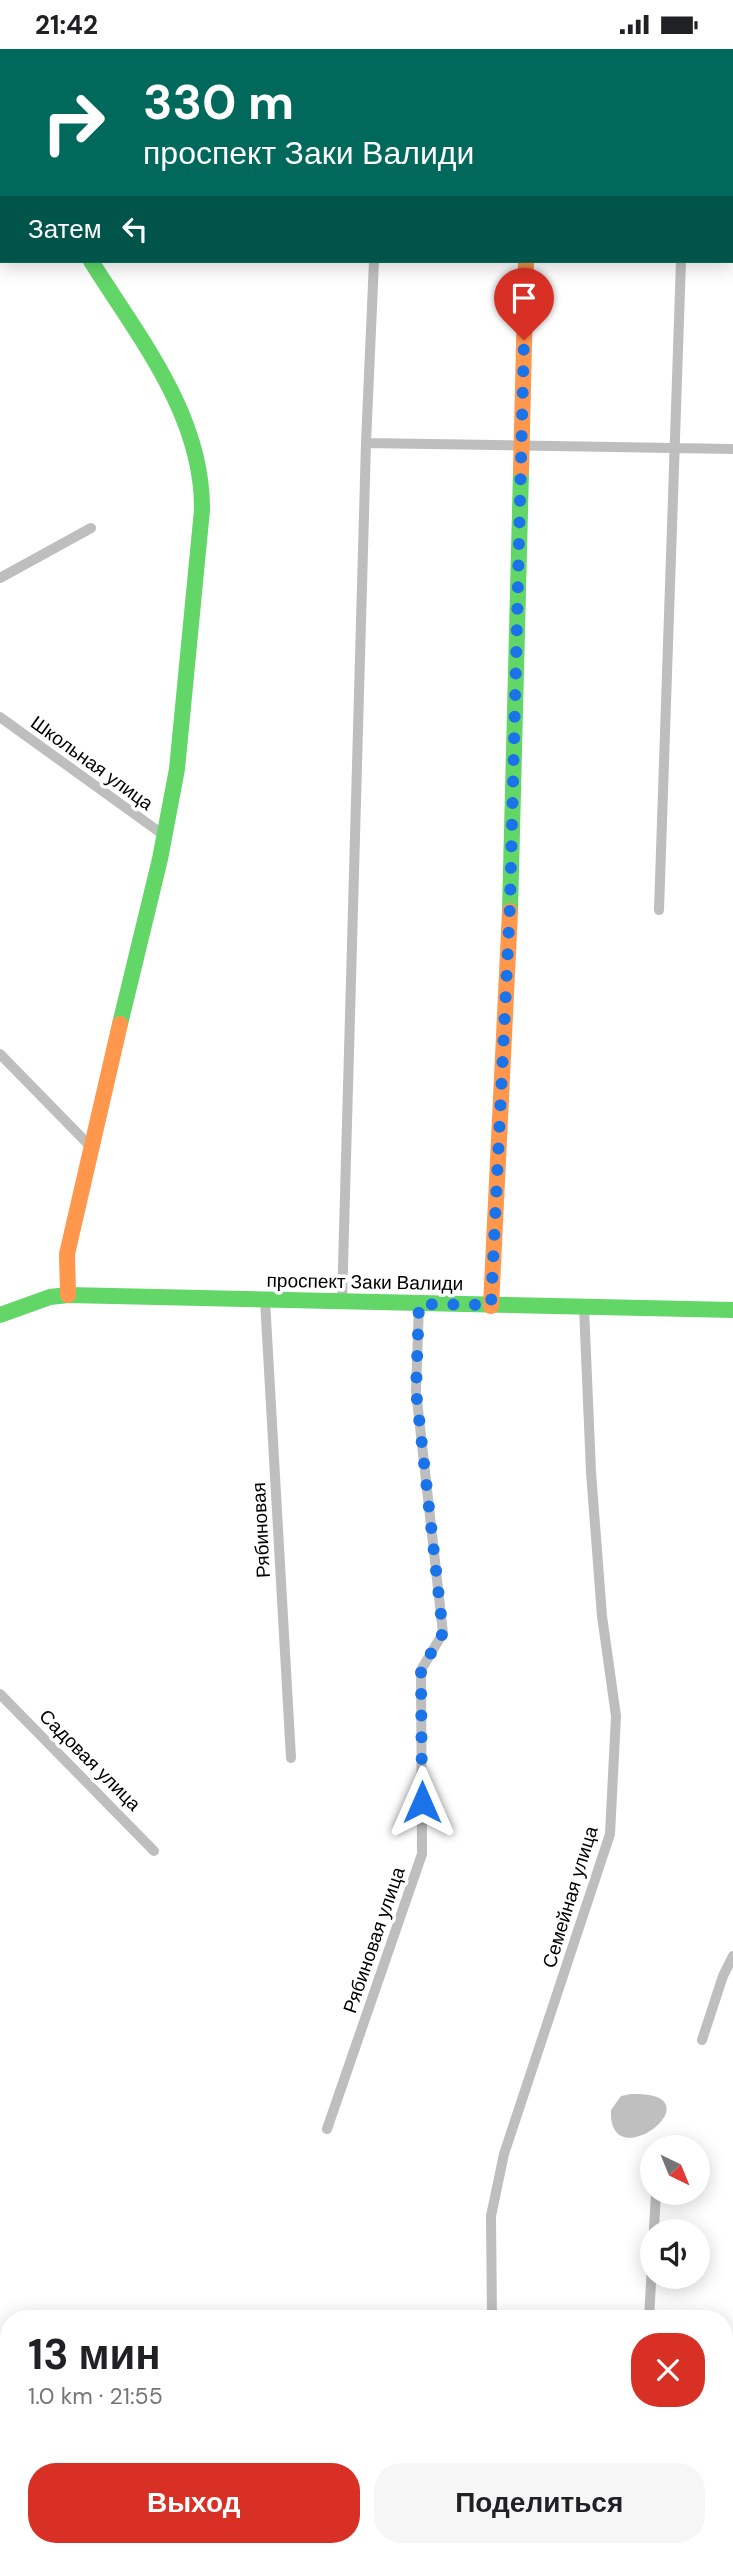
<!DOCTYPE html>
<html lang="ru">
<head>
<meta charset="utf-8">
<style>
  :root { --surface:#fff; --page:#f6f6f6; --text:#202124; --muted:#757577; --accent:#d93025 }
  body { margin:0; font-family:"DM Sans",sans-serif; background:var(--page); color:var(--text); height:100vh; display:flex; flex-direction:column; font-size:26px; white-space:nowrap }
  * { box-sizing:border-box; margin:0 }
  p { font-size:23px; color:var(--muted) }
  .icon { flex:none; width:38px; height:38px; fill:none; stroke:currentColor; stroke-width:2; stroke-linecap:round; stroke-linejoin:round }
  .map { position:relative; flex:1; overflow:hidden }
  .panel { position:absolute; left:0px; top:2261px; width:733px; height:247px; display:flex; flex-direction:column; background:var(--surface); border-radius:28px 28px 0 0; box-shadow:0 4px 18px #0003 }
  .panel>* { flex:none }
  .hud { position:absolute; left:0px; top:0px; width:733px; height:214px; box-shadow:0 4px 18px #0003; background:#00695c; color:#fff; overflow:hidden }
  .needle { width:46px; rotate:137deg }
  .tools { position:absolute; left:640px; top:2086px; display:grid; gap:14px }
  .tools a { display:grid; place-items:center; width:70px; height:70px; border-radius:50%; background:var(--surface); box-shadow:0 4px 18px #0003; font-size:35px }
  .pin { position:absolute; display:grid; place-items:center; width:60px; height:60px; color:#fff; margin:-72px -30px; border-radius:50% 50% 50% 0; rotate:-45deg; box-shadow:0 0 7px #0007 }
  .pin .icon { rotate:45deg }
  .me { position:absolute; width:77px; margin:-38px; rotate:0deg; stroke-linejoin:round; filter:drop-shadow(0 0 5px #0008) }
  .turn { display:flex; align-items:center; gap:24px; height:147px; padding:0 28px; font-size:32px }
  .turn .icon { width:91px; height:91px; stroke-width:2.5 }
  .turn b { display:block; font-size:49px; line-height:60px }
  .then { display:flex; align-items:center; height:66px; padding:0 28px; background:#0003; gap:14px; font-size:26px }
  .round { display:grid; place-items:center; flex:none; width:74px; height:74px; border-radius:28px; background:var(--page) }
  .headline { display:flex; align-items:center; justify-content:space-between; height:119px; padding:0 28px }
  h1 { font-size:42px; font-weight:700; line-height:52px }
  .action { display:flex; gap:14px; margin-top:auto; padding:14px 28px }
  .action a { flex:1; height:80px; border-radius:28px; background:var(--accent); color:#fff; font-size:28px; font-weight:700; line-height:80px; text-align:center }
  .action a+a { background:var(--page); color:var(--text) }
  .status { display:flex; justify-content:space-between; align-items:center; height:49px; padding:0 35px; background:var(--surface); direction:ltr }
  .status svg { height:19px; fill:currentColor }
  .map>svg:first-child { display:block }
  .water { fill:#bfbfbf }
  .lines { fill:none; stroke-linecap:round; stroke-linejoin:round }
  .street { stroke:#bebebe; stroke-width:10 }
  .fast { stroke:#63d668; stroke-width:16 }
  .slow { stroke:#ff974d; stroke-width:16 }
  .route { stroke:#1a73e8; stroke-width:12; stroke-dasharray:0 21.6 }
  .labels { text-anchor:middle; dominant-baseline:central; stroke-width:7; stroke-linejoin:round; paint-order:stroke }
  .street-label { font-size:19px; fill:#000; stroke:#fff }
</style>
</head>
<body>
<div class="status"><b>21:42</b><svg viewBox="0 0 49 12"><path d="M0 12V9h3v3zM5 12V6h3v6zM10 12V3h3v9zM15 12V0h3v12zM26 1h20v11H26zM47 4h2v5h-2z"/></svg></div>
<div class="map">
<svg width="733" height="2507" viewBox="0 0 733 2507">
  <rect width="100%" height="100%" fill="#fff"/>
  <path class="water" d="M631,2045C639,2045 652,2045 659,2049C692,2066 608,2122 611,2061L621,2047Z"/>
  <g class="lines">
    <path class="street" d="M376,0V2
      M86,2L122,0
      M532,2V0
      M689,2V0
      M0,31L2,36
      M366,394L733,400
      M0,529L91,479
      M0,668L165,787
      M659,861L681,212
      M0,1005L90,1097
      M265,1251L291,1709
      M342,1253L366,394L374,212
      M0,1645L154,1802
      M702,1991L723,1927L733,1907
      M327,2080L422,1805L421,1621L443,1584L416,1342L419,1255
      M492,2270L491,2167L504,2105L610,1785L616,1667L602,1567L591,1423L584,1258
      M649,2270L656,2144
      M724,2450H733
      M323,2499V2507"/>
    <path class="fast" d="M91,212C139,289 203,366 202,461L177,720L160,810L120,975
      M510,862L521,422
      M0,1266L50,1248L68,1246L733,1261"/>
    <path class="slow" d="M521,422L526,212
      M68,1246L67,1205L120,975
      M491,1257L510,862"/>
  </g>
  <g class="lines">
    <path class="route" d="M422,1753L421,1621L443,1584L416,1342L419,1255L491,1256L510,855L524,291"/>
  </g>
  <g class="labels">
    <g class="street-label">
      <text transform="translate(92 714) rotate(36)">Школьная улица</text>
      <text transform="translate(365 1233) rotate(1)">проспект Заки Валиди</text>
      <text transform="translate(261 1481) rotate(-93)">Рябиновая</text>
      <text transform="translate(90 1711) rotate(45)">Садовая улица</text>
      <text transform="translate(570 1848) rotate(-73)">Семейная улица</text>
      <text transform="translate(374 1891) rotate(-71)">Рябиновая улица</text>
    </g>
  </g>
</svg>
<div class="tools">
<a><svg class="needle" viewBox="-14 -14 28 28"><path d="M0-13l5 13h-10z" fill="#e53935"/><path d="M0 13l5-13h-10z" fill="#757577"/></svg></a>
<a><svg class="icon" aria-label="sound" viewBox="0 0 24 24"><path d="M4 9h4l5-4v14l-5-4H4zM17 9q2 3 0 6"/></svg></a>
</div>
<div class="pin" style="left:524px;top:291px;background:#d93025"><svg class="icon" aria-label="arrive" viewBox="0 0 24 24"><path d="M6 21V4h12l-3 4 3 4H6"/></svg></div>
<svg class="me" style="left:422px;top:1753px" viewBox="-20 -20 40 40"><path d="M0-17L14 15 0 8-14 15z" fill="#1a73e8" stroke="#fff" stroke-width="4"/></svg>
<div class="hud">
<div class="turn"><svg class="icon" aria-label="right" viewBox="0 0 24 24"><path d="M7 20v-9h11M14 6l5 5-5 5"/></svg><div><b>330 m</b>проспект Заки Валиди</div></div>
<div class="then">Затем<svg class="icon" aria-label="left" viewBox="0 0 24 24"><path d="M17 20v-9H6M10 6l-5 5 5 5"/></svg></div>
</div>
<section class="panel">
<div class="headline"><div><h1>13 мин</h1><p>1.0 km · 21:55</p></div><a class="round" style="background:#d93025;color:#fff"><svg class="icon" aria-label="close" viewBox="0 0 24 24"><path d="M6 6l12 12M18 6L6 18"/></svg></a></div>
<div class="action"><a>Выход</a><a>Поделиться</a></div>
</section>
</div>
</body>
</html>
